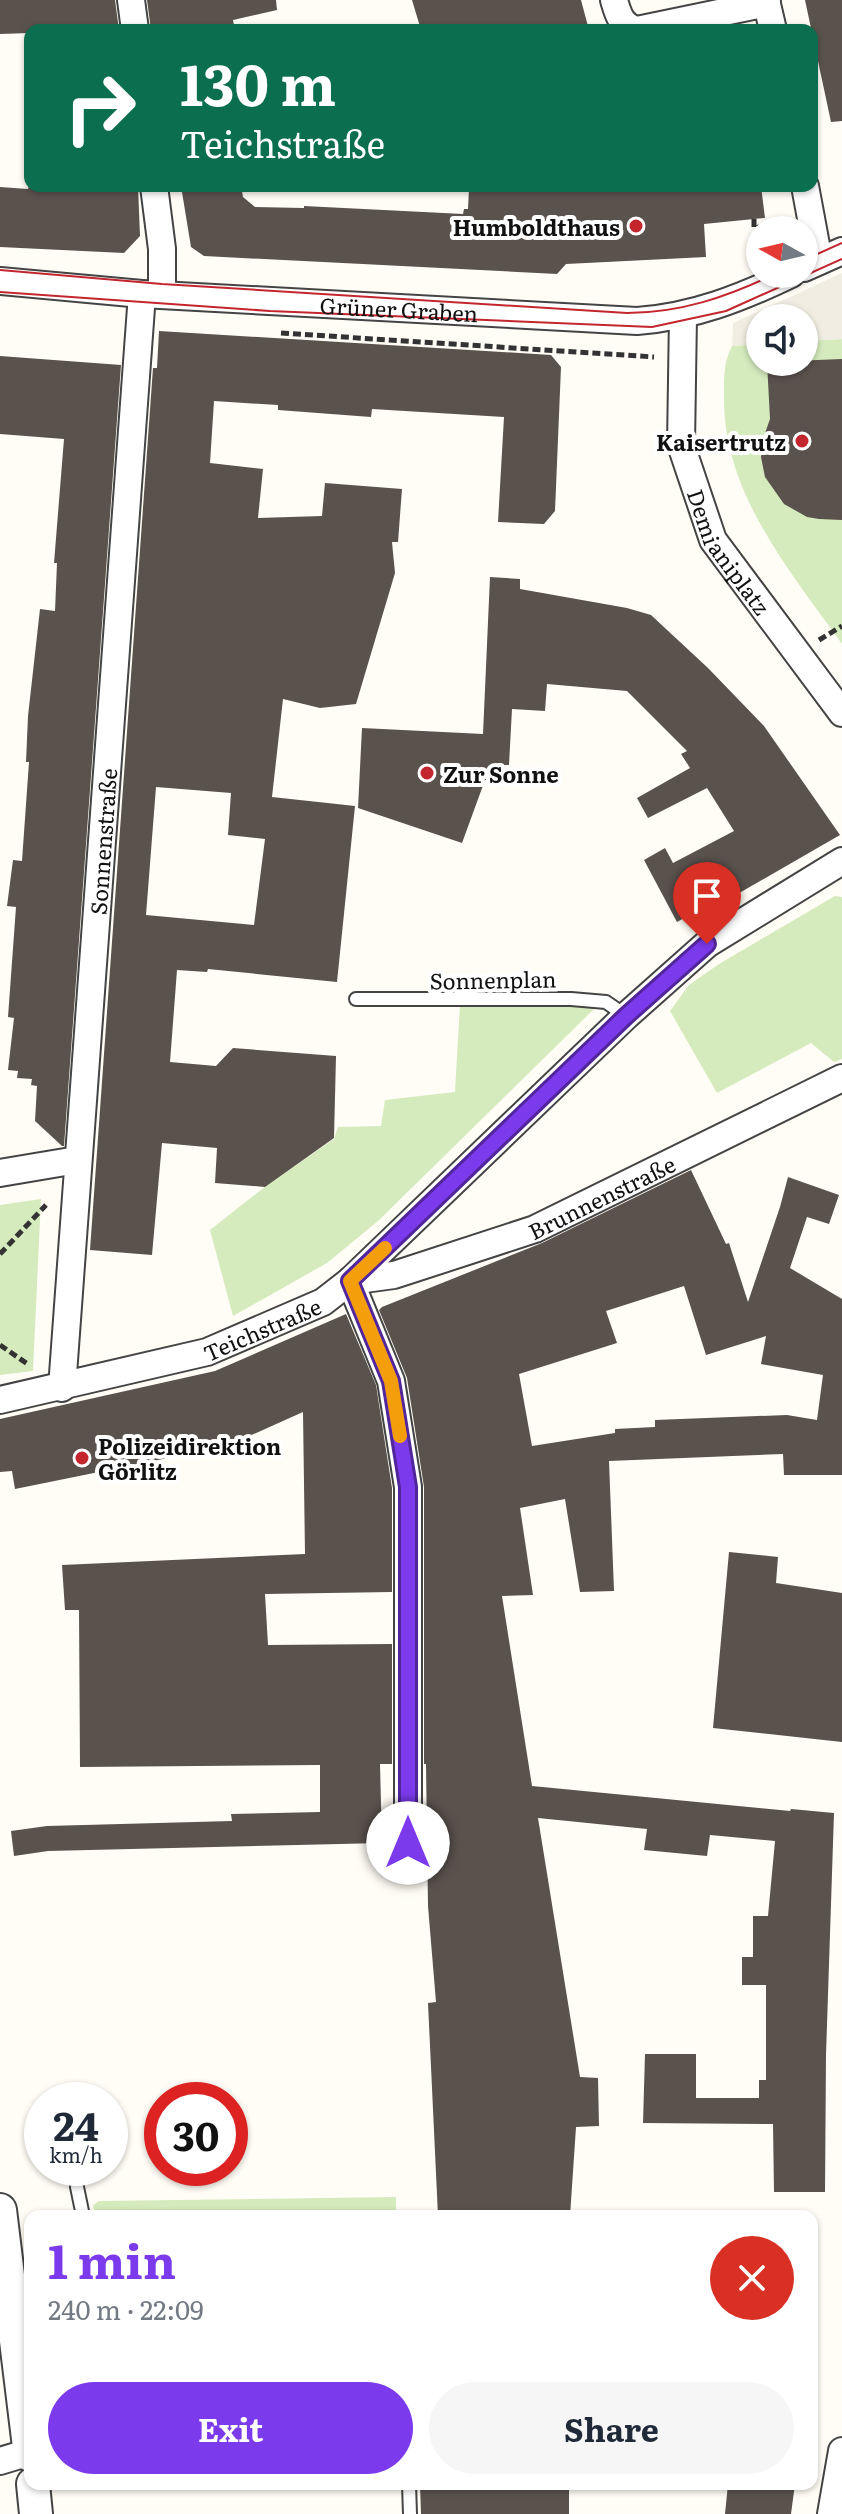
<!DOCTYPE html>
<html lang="en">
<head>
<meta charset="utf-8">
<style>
  :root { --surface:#fff; --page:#f6f6f7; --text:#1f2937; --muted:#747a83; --accent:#7c3aed }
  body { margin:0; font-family:Literata,serif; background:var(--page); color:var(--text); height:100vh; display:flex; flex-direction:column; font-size:30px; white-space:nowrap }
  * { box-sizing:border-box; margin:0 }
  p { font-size:26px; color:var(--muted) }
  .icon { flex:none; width:44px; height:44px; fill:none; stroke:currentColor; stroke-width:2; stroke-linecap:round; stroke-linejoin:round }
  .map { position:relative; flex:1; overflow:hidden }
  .panel { position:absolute; left:24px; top:2210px; width:794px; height:280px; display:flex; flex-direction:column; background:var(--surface); border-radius:16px; box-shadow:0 2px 6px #0004 }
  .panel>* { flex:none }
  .banner { position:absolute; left:24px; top:24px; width:794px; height:168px; border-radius:16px; box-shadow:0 2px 6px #0004; background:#0b6e4f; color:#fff; overflow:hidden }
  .needle { width:52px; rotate:278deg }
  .tools { position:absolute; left:746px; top:216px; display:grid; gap:16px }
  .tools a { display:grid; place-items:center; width:72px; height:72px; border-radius:50%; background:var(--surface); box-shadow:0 2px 6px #0004; font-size:40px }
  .speed { position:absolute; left:24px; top:2082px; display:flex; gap:16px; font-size:40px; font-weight:700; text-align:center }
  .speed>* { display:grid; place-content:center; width:104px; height:104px; border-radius:50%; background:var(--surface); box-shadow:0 2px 6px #0004; line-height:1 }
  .speed small { font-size:20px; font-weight:400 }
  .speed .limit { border:12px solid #d22; background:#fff; color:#111 }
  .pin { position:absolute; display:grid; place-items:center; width:68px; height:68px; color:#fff; margin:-82px -34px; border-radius:50% 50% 50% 0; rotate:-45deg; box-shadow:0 0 8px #0007 }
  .pin .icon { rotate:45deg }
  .me { position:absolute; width:88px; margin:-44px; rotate:0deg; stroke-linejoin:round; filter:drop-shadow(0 0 6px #0008) }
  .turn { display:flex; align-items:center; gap:28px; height:168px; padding:0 24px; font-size:36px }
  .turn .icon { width:104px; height:104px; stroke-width:2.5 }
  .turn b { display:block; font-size:56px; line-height:68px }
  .round { display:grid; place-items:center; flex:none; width:84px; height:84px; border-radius:42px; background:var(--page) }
  .summary { display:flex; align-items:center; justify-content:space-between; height:136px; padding:0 24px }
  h1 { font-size:48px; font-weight:700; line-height:60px; color:var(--accent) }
  .action { display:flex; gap:16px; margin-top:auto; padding:16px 24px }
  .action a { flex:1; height:92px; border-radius:48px; background:var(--accent); color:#fff; font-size:32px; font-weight:700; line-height:92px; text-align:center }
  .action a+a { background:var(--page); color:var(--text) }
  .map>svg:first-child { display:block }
  .green { fill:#d5ebbd }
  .plaza { fill:#f1ede2 }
  .building { fill:#5a524d; fill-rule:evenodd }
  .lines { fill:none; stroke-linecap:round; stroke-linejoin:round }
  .service-casing { stroke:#444; stroke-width:16 }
  .minor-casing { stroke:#444; stroke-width:30 }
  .tertiary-casing { stroke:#444; stroke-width:36 }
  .path { stroke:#333; stroke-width:5; stroke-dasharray:8 4; stroke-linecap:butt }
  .service { stroke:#fff; stroke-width:12 }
  .minor { stroke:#fff; stroke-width:26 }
  .tertiary { stroke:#fff; stroke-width:32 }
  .tram { stroke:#c4262e; stroke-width:2 }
  .route-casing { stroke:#51269a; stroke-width:20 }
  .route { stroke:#7c3aed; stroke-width:14 }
  .slow { stroke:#f59e0b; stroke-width:14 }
  .poi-dot { fill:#c4262e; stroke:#fff; stroke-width:3 }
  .labels { text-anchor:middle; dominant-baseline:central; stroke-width:8; stroke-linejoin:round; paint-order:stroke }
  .poi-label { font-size:22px; font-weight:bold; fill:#111; stroke:#fff; text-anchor:end }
  .street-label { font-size:22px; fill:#111; stroke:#fff }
</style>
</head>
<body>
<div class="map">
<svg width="842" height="2514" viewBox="0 0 842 2514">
  <rect width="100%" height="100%" fill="#fffdf5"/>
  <path class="green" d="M842,339V644C790,571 724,494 724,399C724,380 723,363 732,346L760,344V362H804V341Z
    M835,896L842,897V1059L834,1062L811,1043L717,1093L670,1011L689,985L719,964Z
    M571,1000L595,1008L378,1221L327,1263L233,1316L210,1230L266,1186L334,1139L338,1127L381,1126L385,1100L455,1092L460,1004Z
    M41,1199L33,1371L0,1375V1205Z
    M396,2197V2216H95L93,2205L99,2201Z"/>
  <path class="plaza" d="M842,273V339L804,341V318H760V344L732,346L733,323Z"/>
  <path class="building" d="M0,0H115L119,30H30V33L0,34Z
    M147,0H276L277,10L233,20L235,30H151Z
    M412,0H581L589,30H421Z
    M805,0H842V121L831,122Z
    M29,186H138L140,236L124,253L0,247V187L28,189Z
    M181,186H241L243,197L255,207L304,208V206L463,214L464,209H468L469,188L761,186L765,218L704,224L706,257L566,264L557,274L204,256L191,247Z
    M159,331L551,355L561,367L555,511L544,524L498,522L504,417L372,409L371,417L278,410V405L214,401L210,463L263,469L258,518L322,516L325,483L402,489L398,542H392L395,573L356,704L320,708L283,699L272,797L355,806L337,982L208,969L207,972L177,970L170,1062L216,1066L233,1048L336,1056L334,1138L265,1187L215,1183L217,1148L162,1143L152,1255L90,1250L153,368H157ZM156,787L231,793L228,835L265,839L254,925L146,915Z
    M0,356L121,365L64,1146H62L35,1121L37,1086L31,1085L32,1079L17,1078L18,1071L8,1070L14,1018L8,1017L16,907L7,906L13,860L22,861L29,762H26L28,716L40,609L55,611L57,563H54L64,439L0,434Z
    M842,359V520L819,519L807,517L784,504L765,477L761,457L764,436L770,419L767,362Z
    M490,577L520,579V589L627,608L651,615L708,668L764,726L840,835L701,915L698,910L677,922L644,860L665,848L673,863L734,831L707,788L648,818L637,798L690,768L681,754L687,751L627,691L547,684L545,711L512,709L509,765H495V780H485L462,843L358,808L362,728L483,734Z
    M691,1170L726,1244L729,1243L748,1302L780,1207L788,1177L839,1195L829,1224L807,1217L790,1268L842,1299V1475H784L783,1454L609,1461L614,1591L580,1592L565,1499L520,1508L533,1595L502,1596L532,1786L790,1811L791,1809L834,1813L826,2055L825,2192H774L773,2124L643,2123L645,2054H696V2098H759V2080H766V1985H742V1957H753V1916H768L775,1841L710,1835L707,1856L644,1850L647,1829L538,1818L580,2077L598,2078L599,2126L576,2127L570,2216H438L428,2003L436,2002L428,1906L426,1764H424V1487L407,1378L379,1310L382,1307L542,1243ZM684,1286L706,1355L766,1336L761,1364L823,1375L817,1420L787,1415L655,1420V1427L615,1429V1433L532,1446L519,1374L617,1343L606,1311Z
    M346,1314L376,1385L392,1488V1592L265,1594L268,1645L392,1644V1764H380L382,1843L48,1851L14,1856L11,1831L47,1826L232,1821L231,1814L320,1812V1765L80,1767L79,1610H65L62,1565L305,1554L303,1412L227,1446L15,1489L12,1471L0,1472V1419L215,1371Z
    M729,1552L778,1557L776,1583L842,1593V1742L713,1728Z
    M420,2484H569V2514H421Z
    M728,2484H795L791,2514H725Z"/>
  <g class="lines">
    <defs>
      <path id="service" d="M356,999H571L606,1002L626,1016
        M77,2187L83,2216
        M409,2484L410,2514"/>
      <g id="minor">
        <path d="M131,0L135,30"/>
        <path d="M614,0C618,14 621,26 637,30L767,3"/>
        <path d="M766,0L773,30"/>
        <path d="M154,186L162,249V295"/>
        <path d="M805,186L819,261"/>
        <path d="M804,268L842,251"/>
        <path id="s1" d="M0,281L142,294L637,321C693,317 741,298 791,274"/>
        <path id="s2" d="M683,315L681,445L713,540L842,713"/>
        <path d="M0,1173L77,1160"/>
        <path id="s3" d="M62,1388L142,294"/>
        <path id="s4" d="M0,1400L207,1352L323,1302L350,1281L626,1016L707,944L842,861"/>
        <path id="s5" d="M408,1843V1487L391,1381L350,1281L394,1275L535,1229L842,1078"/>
        <path d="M0,2461L30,2452"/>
        <path d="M831,2514L842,2451"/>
      </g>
      <path id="tertiary" d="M0,2210L30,2455
        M33,2484L36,2514"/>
    </defs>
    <use href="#service" class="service-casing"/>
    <use href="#minor" class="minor-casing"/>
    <use href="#tertiary" class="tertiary-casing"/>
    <path class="path" d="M754,219V228L784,223
      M281,333L654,357
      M819,640L842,626
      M0,1254L46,1205
      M0,1345L29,1365"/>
    <use href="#service" class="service"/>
    <use href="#minor" class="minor"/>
    <use href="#tertiary" class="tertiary"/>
    <path class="tram" d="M804,260L842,243
      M0,270L162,284L627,313C680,313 727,297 775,274
      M0,292L270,311L652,327L726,311L842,259"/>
  </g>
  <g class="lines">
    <defs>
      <path id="route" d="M408,1843V1487L391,1381L350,1281L626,1016L707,944"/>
    </defs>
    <use href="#route" class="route-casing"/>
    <use href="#route" class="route"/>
    <path class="slow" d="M385,1248L350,1281L391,1381L400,1436"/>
  </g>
  <g class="poi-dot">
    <circle cx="636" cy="226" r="8"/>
    <circle cx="802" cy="441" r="8"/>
    <circle cx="427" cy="773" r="8"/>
    <circle cx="82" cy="1458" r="8"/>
  </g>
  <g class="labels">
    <g class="poi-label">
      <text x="620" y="226">Humboldthaus</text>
      <text x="786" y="441">Kaisertrutz</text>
      <text x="443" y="773" text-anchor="start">Zur Sonne</text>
      <text x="98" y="1445" text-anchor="start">Polizeidirektion<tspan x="98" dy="25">Görlitz</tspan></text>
    </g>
    <g class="street-label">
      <text stroke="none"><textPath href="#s1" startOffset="400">Grüner Graben</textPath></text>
      <text stroke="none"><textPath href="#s2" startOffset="248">Demianiplatz</textPath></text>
      <text stroke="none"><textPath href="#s3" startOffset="548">Sonnenstraße</textPath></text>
      <text transform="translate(493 979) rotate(-1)">Sonnenplan</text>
      <text stroke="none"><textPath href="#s5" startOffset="838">Brunnenstraße</textPath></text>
      <text stroke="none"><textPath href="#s4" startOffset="272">Teichstraße</textPath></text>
    </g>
  </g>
</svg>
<div class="tools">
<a><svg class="needle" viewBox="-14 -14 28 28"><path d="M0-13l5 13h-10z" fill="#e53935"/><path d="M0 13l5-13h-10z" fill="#747a83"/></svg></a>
<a><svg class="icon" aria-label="sound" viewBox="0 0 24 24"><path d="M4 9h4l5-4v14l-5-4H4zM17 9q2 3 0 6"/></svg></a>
</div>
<div class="speed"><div>24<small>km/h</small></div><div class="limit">30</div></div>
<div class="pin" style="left:707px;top:944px;background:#d93025"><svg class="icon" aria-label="arrive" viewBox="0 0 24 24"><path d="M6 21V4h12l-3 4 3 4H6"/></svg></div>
<svg class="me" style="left:408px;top:1843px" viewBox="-20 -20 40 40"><circle r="19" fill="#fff"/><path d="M0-13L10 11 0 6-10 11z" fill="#7c3aed"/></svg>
<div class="banner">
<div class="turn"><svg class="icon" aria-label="right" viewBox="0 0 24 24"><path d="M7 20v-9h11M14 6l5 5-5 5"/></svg><div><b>130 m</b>Teichstraße</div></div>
</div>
<section class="panel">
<div class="summary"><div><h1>1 min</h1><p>240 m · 22:09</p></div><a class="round" style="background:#d93025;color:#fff"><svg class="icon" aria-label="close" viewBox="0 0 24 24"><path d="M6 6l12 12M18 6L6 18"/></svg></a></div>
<div class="action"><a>Exit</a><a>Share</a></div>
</section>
</div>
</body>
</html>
